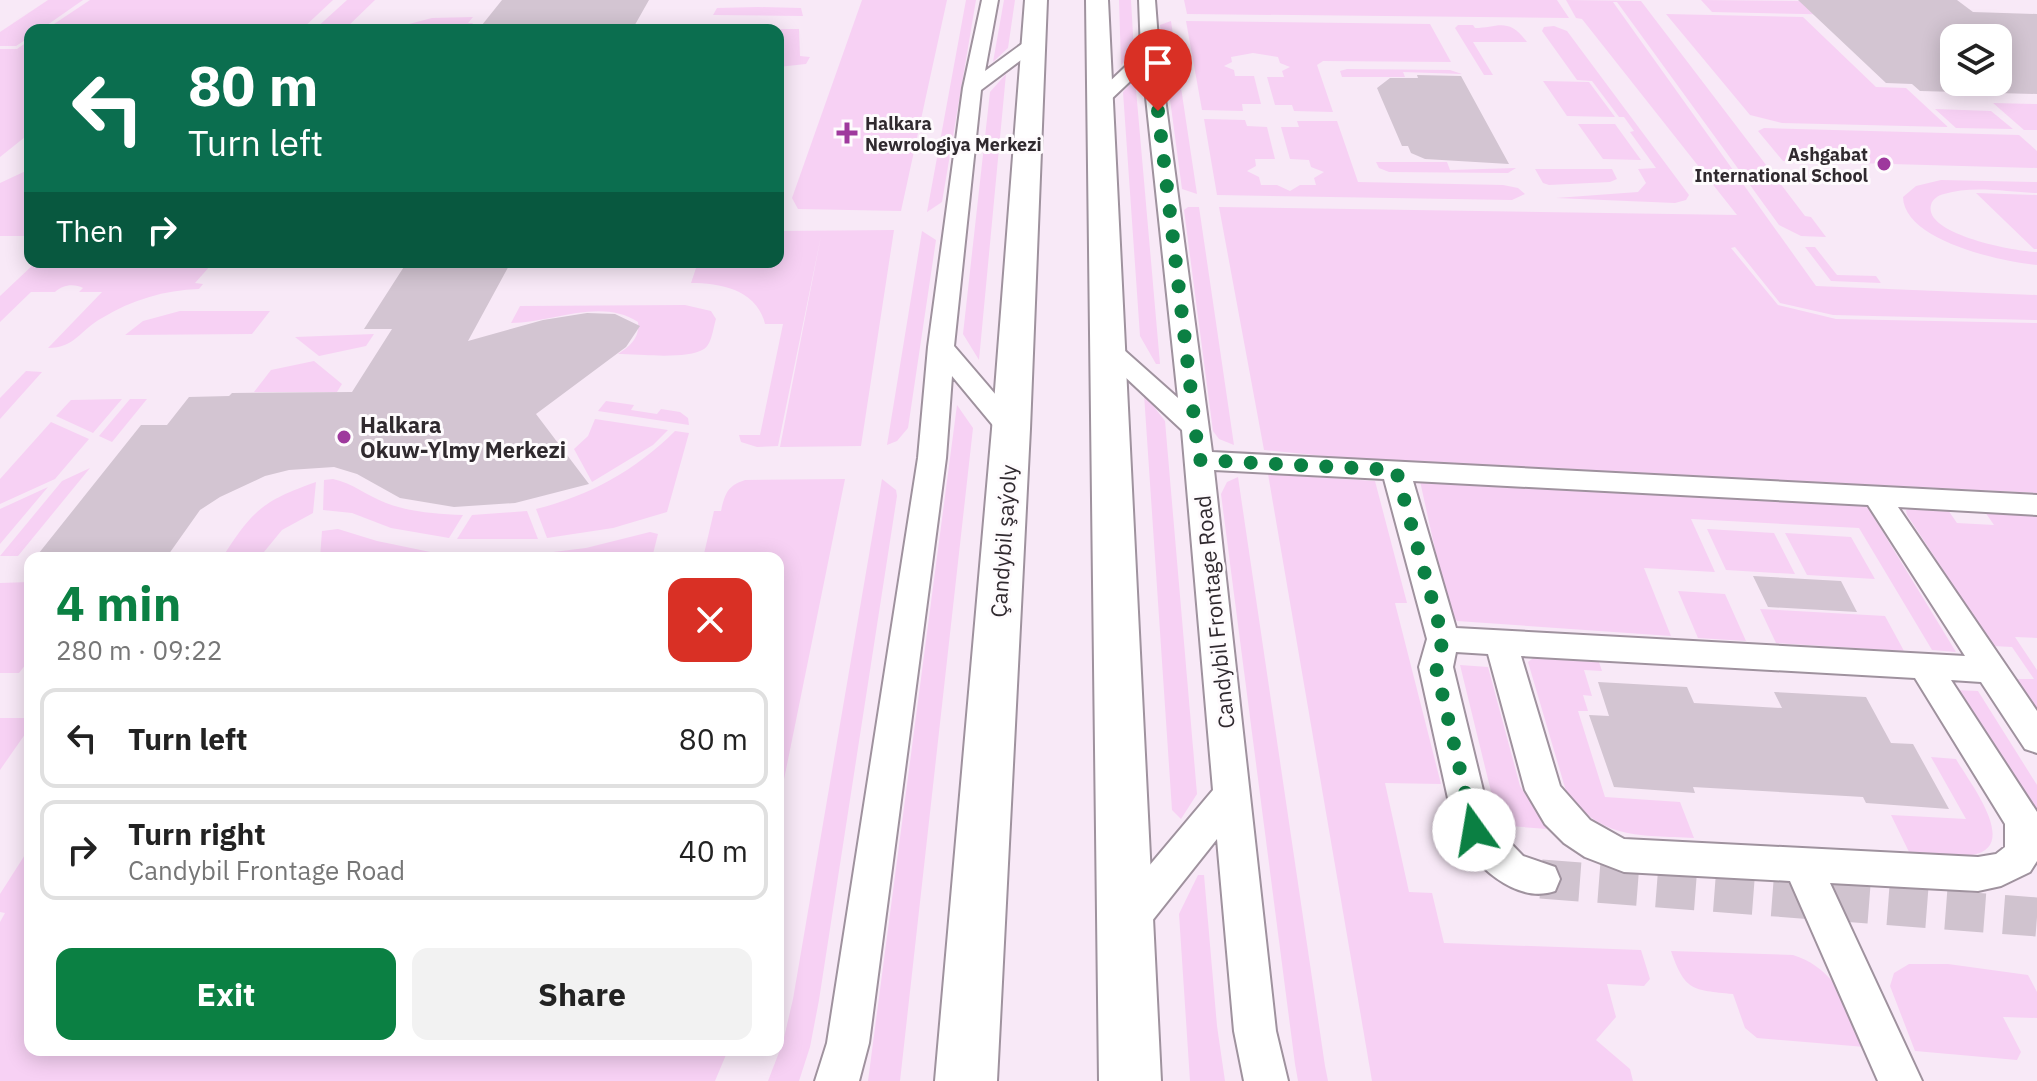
<!DOCTYPE html>
<html lang="en">
<head>
<meta charset="utf-8">
<style>
  :root { --surface:#fff; --page:#f2f2f2; --text:#222; --muted:#767676; --line:#e0e0e0; --accent:#0b8043 }
  body { margin:0; font-family:"IBM Plex Sans",sans-serif; background:var(--page); color:var(--text); height:100vh; display:flex; flex-direction:column; font-size:30px; white-space:nowrap }
  * { box-sizing:border-box; margin:0 }
  p { font-size:26px; color:var(--muted) }
  .icon { flex:none; width:44px; height:44px; fill:none; stroke:currentColor; stroke-width:2; stroke-linecap:round; stroke-linejoin:round }
  .map { position:relative; flex:1; overflow:hidden }
  .sheet { position:absolute; left:24px; top:552px; width:760px; height:504px; display:flex; flex-direction:column; background:var(--surface); border-radius:16px; box-shadow:0 4px 20px #0003 }
  .sheet>* { flex:none }
  .guide { position:absolute; left:24px; top:24px; width:760px; height:244px; border-radius:16px; box-shadow:0 4px 20px #0003; background:#0b6e4f; color:#fff; overflow:hidden }
  .fabs { position:absolute; left:1940px; top:24px; display:grid; gap:16px }
  .fabs a { display:grid; place-items:center; width:72px; height:72px; border-radius:16px; background:var(--surface); box-shadow:0 4px 20px #0003; font-size:40px }
  .pin { position:absolute; display:grid; place-items:center; width:68px; height:68px; color:#fff; margin:-82px -34px; border-radius:50% 50% 50% 0; rotate:-45deg; box-shadow:0 0 8px #0007 }
  .pin .icon { rotate:45deg }
  .me { position:absolute; width:88px; margin:-44px; rotate:347deg; stroke-linejoin:round; filter:drop-shadow(0 0 6px #0008) }
  .turn { display:flex; align-items:center; gap:28px; height:168px; padding:0 32px; font-size:36px }
  .turn .icon { width:104px; height:104px; stroke-width:2.5 }
  .turn b { display:block; font-size:56px; line-height:68px }
  .then { display:flex; align-items:center; height:76px; padding:0 32px; background:#0003; gap:16px; font-size:30px }
  .round { display:grid; place-items:center; flex:none; width:84px; height:84px; border-radius:16px; background:var(--page) }
  .headline { display:flex; align-items:center; justify-content:space-between; height:136px; padding:0 32px }
  h1 { font-size:48px; font-weight:700; line-height:60px; color:var(--accent) }
  .action { display:flex; gap:16px; margin-top:auto; padding:16px 32px }
  .action a { flex:1; height:92px; border-radius:16px; background:var(--accent); color:#fff; font-size:32px; font-weight:700; line-height:92px; text-align:center }
  .action a+a { background:var(--page); color:var(--text) }
  ul { padding:0; list-style:none }
  li { display:flex; align-items:center; gap:24px; height:100px; margin:0 16px 12px; padding:0 16px; border:4px solid var(--line); border-radius:16px }
  li div { flex:1 }
  li b { display:block; font-size:30px }
  li em { font-style:normal }
  .map>svg:first-child { display:block }
  .green { fill:#f7d1f4 }
  .building { fill:#d3c5d2; fill-rule:evenodd }
  .lines { fill:none; stroke-linecap:round; stroke-linejoin:round }
  .street-tunnel { stroke:#d0c3cf; stroke-width:39; stroke-dasharray:39 19; stroke-linecap:butt }
  .street-casing { stroke:#9f929e; stroke-width:4 }
  .secondary-casing { stroke:#9f929e; stroke-width:4 }
  .street { fill:#fff; fill-rule:evenodd }
  .secondary { fill:#fff; fill-rule:evenodd }
  .route { stroke:#0b8043; stroke-width:14; stroke-dasharray:0 25.2 }
  .poi-dot { fill:#9e399d; stroke:#fefbfd; stroke-width:3 }
  .labels { text-anchor:middle; dominant-baseline:central; stroke-width:6; stroke-linejoin:round; paint-order:stroke }
  .far-poi-label { font-size:18px; font-weight:bold; fill:#302a2f; stroke:#fefbfd; text-anchor:start }
  .poi-label { font-size:22px; font-weight:bold; fill:#302a2f; stroke:#fefbfd; text-anchor:start }
  .street-label { font-size:22px; fill:#302a2f; stroke:#fefbfd }
</style>
</head>
<body>
<div class="map">
<svg width="2037" height="1081" viewBox="0 0 2037 1081">
  <rect width="100%" height="100%" fill="#f8e9f7"/>
  <path class="green" d="M48,0H83L40,30H30V37L16,46H0V32Z
    M90,0H333L301,30H45Z
    M347,0H375L344,30H314Z
    M862,0H947L901,211L798,209L792,198Z
    M966,0H976L942,202L927,212Z
    M1004,0H1015L1008,48L993,62Z
    M1119,0H1131L1134,52L1121,65Z
    M1184,0H1557L1569,18L1187,14Z
    M1566,0L1641,1L1805,216L1811,217L1826,237L1801,236L1779,225L1617,2H1613L1816,286L2037,295V320L1833,315L1780,303L1735,247L1731,248L1778,305L1836,319L2037,323V493L1362,460L1264,450L1219,207L1737,215L1582,19L1576,18Z
    M1701,0L1802,1L1854,15L1712,12Z
    M758,7L801,8L803,16L713,15L717,8Z
    M1666,14L1803,17L1876,87L1906,88L1948,127L1782,123L1750,115Z
    M473,17L468,23H473L468,30H386L432,18Z
    M1171,21L1197,194L1182,189L1160,25Z
    M1186,21L1430,24L1451,62L1323,61L1317,65L1333,112L1294,111L1292,105H1275L1267,77H1284L1282,71L1290,67L1280,63L1278,57L1253,53L1231,57L1232,62L1224,66L1234,70L1235,76H1254L1261,104H1242L1243,111L1202,110Z
    M1458,25H1473L1475,28C1497,28 1508,16 1527,42H1473L1493,75H1484L1455,28Z
    M1554,26L1567,31L1689,195L1686,200L1675,203L1556,198L1638,192L1646,183L1638,169L1656,168L1630,132L1634,131L1624,117H1619L1592,81L1577,80L1542,31L1544,27Z
    M781,29H799L800,56L810,57L806,64L778,67V33Z
    M30,40V133L0,157V49H17Z
    M1347,69L1450,70L1462,74L1403,72L1405,77H1342L1340,71Z
    M1006,74L979,360L963,334L990,92Z
    M1135,78L1160,364H1156L1140,336L1123,92Z
    M1543,81L1589,82L1615,117L1567,116Z
    M1993,103L2037,104V130H2024Z
    M1935,109L1991,111L2013,129L1956,128Z
    M1204,119L1245,120L1247,126L1267,127L1275,159H1255L1256,166L1247,171L1259,177L1261,185H1277L1290,191L1300,185H1316L1314,178L1324,172L1311,167L1309,160L1290,159L1281,127H1299L1297,121H1337L1358,182L1503,185L1518,188L1525,194L1512,200L1217,195Z
    M1578,124H1615L1641,160L1603,159Z
    M1764,128L2019,135L2037,151V168L1783,161L1758,131Z
    M1376,162H1447L1450,170L1516,168L1508,173L1389,172L1379,168Z
    M30,169V236H0V183Z
    M1535,169H1612L1617,179L1610,182L1549,185L1543,183Z
    M1941,180L2037,182V193C2008,192 1972,185 1944,194C1939,195 1932,199 1931,205C1923,235 2018,252 2037,252V265C2003,262 1904,241 1903,197L1916,186Z
    M1976,193L2037,195V249H2034Z
    M1188,207H1199L1234,445L1219,439L1213,431L1184,210Z
    M894,230L861,446L780,447L821,236L778,446L757,447L741,442L739,435H760L783,324H765C757,290 721,283 691,283L698,262H778V231Z
    M922,231L936,240L908,428L897,441L887,445Z
    M1805,247H1815L1837,275L1876,276L1881,283L1831,281Z
    M36,262H228L211,265L195,283L203,284L199,289C165,290 131,300 102,318C80,330 75,348 48,348L102,292H79L83,288C74,283 62,285 55,292H31L0,322V296Z
    M685,305L711,311L716,319C713,328 712,344 704,349C687,360 638,354 618,354C630,346 640,338 638,322C601,297 551,323 511,323L520,306Z
    M180,311H270L252,334L125,335L143,321Z
    M374,334L366,346L319,356L295,337Z
    M314,361L342,384L337,392H254L271,370Z
    M26,371L42,372L0,419V398Z
    M1144,394L1165,421L1197,794L1181,819L1172,810Z
    M122,399L93,433L56,416L71,400Z
    M130,399H147L112,442L99,436Z
    M606,401L634,405L631,410L657,414L661,409L680,412L688,418L689,425L598,411Z
    M957,405L973,428L900,1081H868Z
    M595,419L668,430L653,445L592,482L574,449L588,436Z
    M51,422L89,439L55,479L0,504V479Z
    M675,431L689,433L667,512L613,528L547,538L536,509C589,496 636,470 675,431Z
    M90,468L18,556H0L62,481Z
    M1268,474L1375,481L1407,603H1395L1441,784L1385,783L1409,892L1432,893L1444,943L1641,950L1650,979L1644,986L1607,984L1616,1017L1596,1040L1630,1069L1633,1081H1372Z
    M1238,477L1325,1066L1328,1081H1298L1295,1064L1221,494L1227,482Z
    M333,479C353,483 367,496 386,503C410,512 437,514 463,515L449,538L391,528L352,513L323,510L324,480Z
    M845,479L778,809V558H703L714,511H721C725,494 727,486 745,480Z
    M882,479L896,490L897,496L819,1000L810,1047L799,1081H768L783,1042L793,999Z
    M1420,481L1867,506L1956,652L1932,650L1859,528L1691,519L1715,572L1644,568L1671,636L1457,621L1449,613Z
    M316,482L313,513L282,530L259,558H222C252,511 262,501 316,482Z
    M48,487L0,544V509Z
    M1912,508L1948,510L1957,523L1994,525L1985,512L2037,514V638L2015,637L2037,670V711L2016,679H2034L2012,647L1993,646L1907,515L1906,510Z
    M527,511L538,539H457L472,515Z
    M338,529L377,541L440,554L437,558H320L322,531Z
    M1707,529L1774,533L1795,574L1726,570Z
    M650,532L658,534L652,558H556L553,552L586,548Z
    M1785,533L1851,537L1875,579L1807,575Z
    M30,582V659L19,673H0V583Z
    M1678,591L1725,594L1746,641L1698,638Z
    M1760,609L1885,616L1904,651L1776,643Z
    M1536,656L1598,659L1602,671L1584,670L1592,696L1583,695L1588,711H1578L1605,797L1680,802L1694,838C1641,835 1599,840 1566,791L1528,662Z
    M1460,665L1488,667L1520,786L1547,829L1510,826L1497,816Z
    M1955,690L1978,691L2037,785V822Z
    M0,718H30V727L0,770Z
    M1931,757L1956,759C1969,782 2021,847 1972,855C1952,858 1929,853 1909,852L1891,815L1966,819Z
    M30,847V1050H728L715,1081H0V922L5,913L0,912V894Z
    M1198,875H1204L1217,1026L1225,1081H1190L1179,914Z
    M1671,951L1793,955C1839,970 1846,1006 1865,1047L1757,1038L1745,1028L1733,994C1692,990 1685,991 1671,951Z
    M1909,964H1948L2028,975L2037,992V1018L2003,1017L2021,1052L2017,1060L1915,1051L1890,986L1894,973Z"/>
  <path class="building" d="M502,0H649L632,30H478Z
    M1798,0H1957L1973,12L2037,14V94L1920,91L1912,84L1886,83ZM1954,38H1998V82H1954Z
    M1417,75L1461,76L1509,164L1425,159L1411,153L1408,146H1402L1377,88L1390,78H1418Z
    M407,262H511L468,341L543,320L587,313L615,314L640,326L626,347L536,414L589,484L515,503L454,507L400,498L357,474L334,467L289,470L265,476L220,497L200,510L166,558H35L141,425H167L189,397L229,396L232,393L352,392L392,329H364Z
    M1753,576L1841,581L1857,612L1768,607Z
    M1598,682L1687,687L1694,703L1782,708L1774,692L1866,697L1891,743L1913,744L1949,809L1866,803L1863,797L1693,787L1695,793L1614,787L1589,715L1609,716Z"/>
  <g class="lines">
    <path class="street-tunnel" d="M1541,879L2037,917"/>
    <defs>
      <path id="street" d="M982,0H998L985,71L1026,41L1032,40L1041,45L981,90L954,346L1025,429L1021,435L1011,437L1001,435L952,376L946,458L869,1043L859,1081H815L827,1043L918,458L928,347L963,88Z
        M1139,0H1155L1159,53L1212,452L2037,495V515L1898,507L2037,711V753L2025,749L1981,682L1951,680L2037,812V861L2030,872L2001,886L1978,891L1830,883L1922,1081H1878L1790,881L1624,872L1585,857L1564,843L1545,824L1525,790L1488,654L1456,652L1453,667L1491,823L1523,856L1555,867L1560,879L1555,891C1516,905 1471,863 1455,830L1419,667L1427,639L1384,479L1214,470L1276,1031L1288,1081H1244L1234,1031L1217,839L1140,936L1126,941L1112,936L1106,923L1112,910L1213,790L1182,430L1093,347L1097,342H1115L1178,398L1143,69L1105,105L1098,107L1089,101L1141,52ZM1413,481L1868,505L1965,656L1456,628ZM1521,656L1915,678L2005,824V847L1996,854L1978,857L1624,839L1590,820L1560,786Z"/>
      <path id="secondary" d="M1025,0H1047L1030,429L997,1081H935L992,429Z
        M1086,0H1108L1161,1081H1099Z"/>
    </defs>
    <use href="#street" class="street-casing"/>
    <use href="#secondary" class="secondary-casing"/>
    <use href="#street" class="street"/>
    <use href="#secondary" class="secondary"/>
  </g>
  <g class="lines">
    <path class="route" d="M1158,111L1199,460L1396,470L1443,639L1436,667L1474,830"/>
  </g>
  <g class="poi-dot">
    <path d="M843 121h8v8h8v8h-8v8h-8v-8h-8v-8h8z"/>
    <circle cx="1884" cy="164" r="8"/>
    <circle cx="344" cy="437" r="8"/>
  </g>
  <g class="labels">
    <g class="far-poi-label">
      <text x="865" y="123">Halkara<tspan x="865" dy="21">Newrologiya Merkezi</tspan></text>
      <text x="1868" y="154" text-anchor="end">Ashgabat<tspan x="1868" dy="21">International School</tspan></text>
    </g>
    <g class="poi-label">
      <text x="360" y="424">Halkara<tspan x="360" dy="25">Okuw-Ylmy Merkezi</tspan></text>
    </g>
    <g class="street-label">
      <text transform="translate(1003 541) rotate(-86)">Çandybil şaýoly</text>
      <text transform="translate(1214 612) rotate(-96)">Candybil Frontage Road</text>
    </g>
  </g>
</svg>
<div class="fabs">
<a><svg class="icon" aria-label="layers" viewBox="0 0 24 24"><path d="M12 4l9 5-9 5-9-5zM3 14l9 5 9-5"/></svg></a>
</div>
<div class="pin" style="left:1158px;top:111px;background:#d93025"><svg class="icon" aria-label="arrive" viewBox="0 0 24 24"><path d="M6 21V4h12l-3 4 3 4H6"/></svg></div>
<svg class="me" style="left:1474px;top:830px" viewBox="-20 -20 40 40"><circle r="19" fill="#fff"/><path d="M0-13L10 11 0 6-10 11z" fill="#0b8043"/></svg>
<div class="guide">
<div class="turn"><svg class="icon" aria-label="left" viewBox="0 0 24 24"><path d="M17 20v-9H6M10 6l-5 5 5 5"/></svg><div><b>80 m</b>Turn left</div></div>
<div class="then">Then<svg class="icon" aria-label="right" viewBox="0 0 24 24"><path d="M7 20v-9h11M14 6l5 5-5 5"/></svg></div>
</div>
<section class="sheet">
<div class="headline"><div><h1>4 min</h1><p>280 m · 09:22</p></div><a class="round" style="background:#d93025;color:#fff"><svg class="icon" aria-label="close" viewBox="0 0 24 24"><path d="M6 6l12 12M18 6L6 18"/></svg></a></div>
<ul>
<li><svg class="icon" aria-label="left" viewBox="0 0 24 24"><path d="M17 20v-9H6M10 6l-5 5 5 5"/></svg><div><b>Turn left</b></div><em>80 m</em></li>
<li><svg class="icon" aria-label="right" viewBox="0 0 24 24"><path d="M7 20v-9h11M14 6l5 5-5 5"/></svg><div><b>Turn right</b><p>Candybil Frontage Road</p></div><em>40 m</em></li>
</ul>
<div class="action"><a>Exit</a><a>Share</a></div>
</section>
</div>
</body>
</html>
